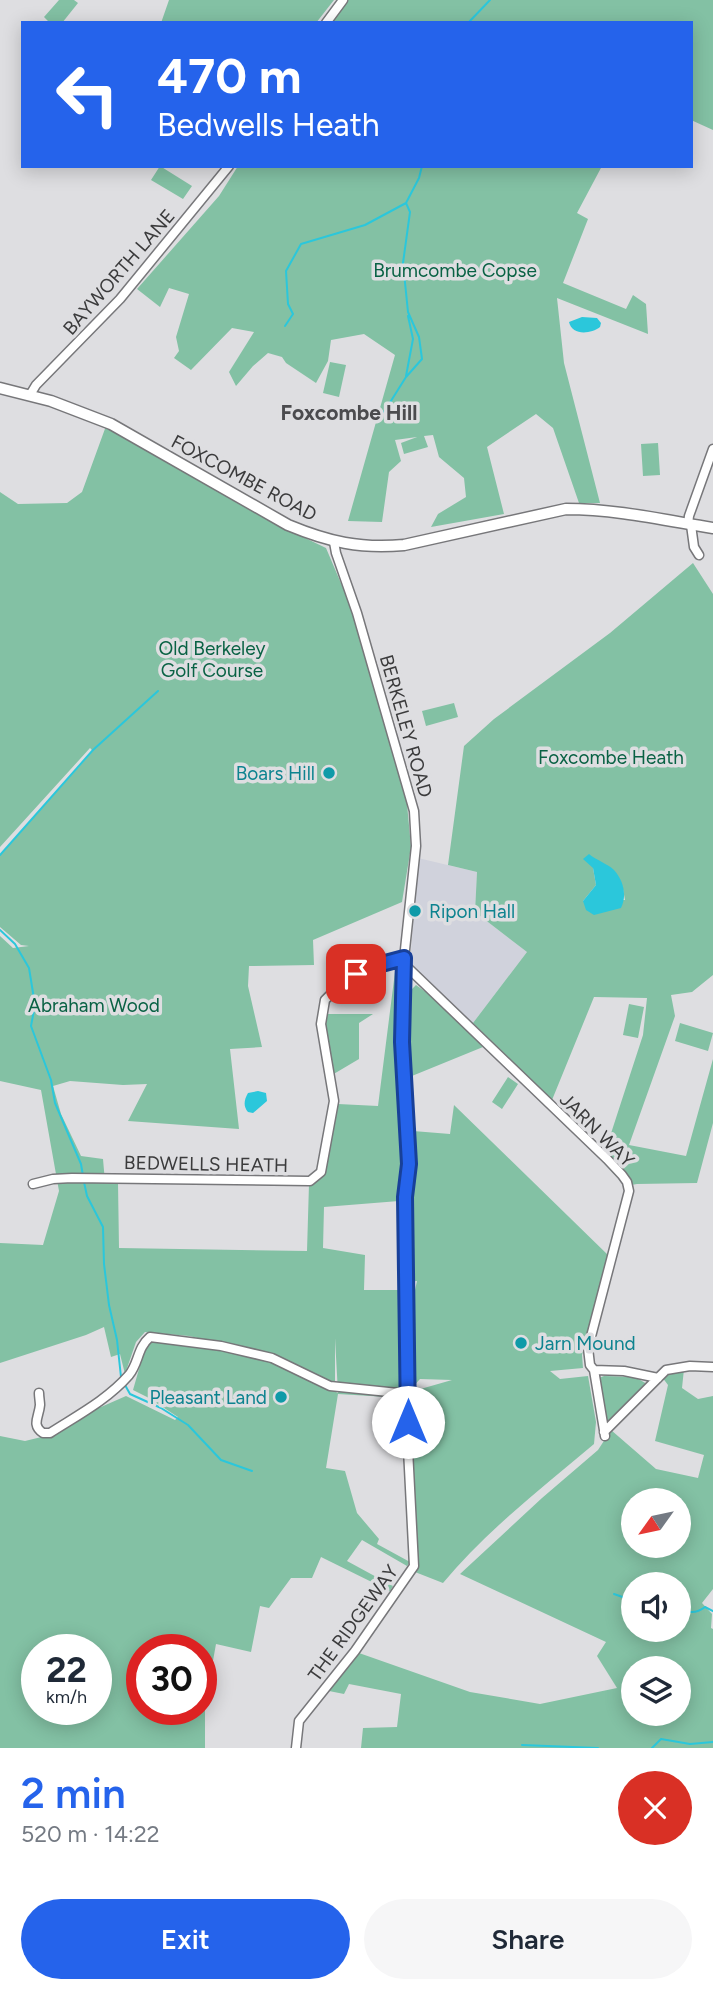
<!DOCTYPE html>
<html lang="en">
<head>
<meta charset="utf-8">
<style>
  :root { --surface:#fff; --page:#f6f6f7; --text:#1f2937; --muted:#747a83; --accent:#2563eb }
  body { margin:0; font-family:Figtree,sans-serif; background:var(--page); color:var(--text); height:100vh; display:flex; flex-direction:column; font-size:26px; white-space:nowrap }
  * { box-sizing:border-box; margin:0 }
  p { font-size:23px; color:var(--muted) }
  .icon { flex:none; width:38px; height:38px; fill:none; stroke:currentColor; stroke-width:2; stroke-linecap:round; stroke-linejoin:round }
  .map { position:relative; height:1748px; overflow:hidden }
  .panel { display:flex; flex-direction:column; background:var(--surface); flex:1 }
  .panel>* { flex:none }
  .top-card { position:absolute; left:21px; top:21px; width:672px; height:147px; border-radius:0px; box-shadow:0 4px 18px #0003; background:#2563eb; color:#fff; overflow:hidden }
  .needle { width:46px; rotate:237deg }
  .fabs { position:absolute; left:621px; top:1488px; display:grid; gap:14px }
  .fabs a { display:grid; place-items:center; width:70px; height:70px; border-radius:50%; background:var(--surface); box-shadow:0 4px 18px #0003; font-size:35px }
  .speed { position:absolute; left:21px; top:1634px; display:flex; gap:14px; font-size:35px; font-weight:700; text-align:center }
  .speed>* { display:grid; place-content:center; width:91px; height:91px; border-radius:50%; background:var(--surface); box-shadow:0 4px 18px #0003; line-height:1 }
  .speed small { font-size:18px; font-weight:400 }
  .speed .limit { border:10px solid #d22; background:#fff; color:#111 }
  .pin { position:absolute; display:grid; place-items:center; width:60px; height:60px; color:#fff; margin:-30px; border-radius:14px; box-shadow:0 4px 10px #0006 }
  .me { position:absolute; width:77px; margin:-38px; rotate:0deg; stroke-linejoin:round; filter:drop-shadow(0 0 5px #0008) }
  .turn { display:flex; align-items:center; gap:24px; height:147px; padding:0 21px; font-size:32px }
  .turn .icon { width:91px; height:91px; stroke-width:2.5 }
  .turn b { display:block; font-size:49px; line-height:60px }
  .round { display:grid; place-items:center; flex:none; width:74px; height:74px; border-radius:37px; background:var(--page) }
  .summary { display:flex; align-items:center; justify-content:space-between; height:119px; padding:0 21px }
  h1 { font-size:42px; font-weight:600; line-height:52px; color:var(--accent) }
  .button { display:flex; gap:14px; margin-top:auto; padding:14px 21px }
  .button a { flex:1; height:80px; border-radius:42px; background:var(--accent); color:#fff; font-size:28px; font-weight:600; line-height:80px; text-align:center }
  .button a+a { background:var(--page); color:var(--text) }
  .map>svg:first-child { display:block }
  .built { fill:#d0d2dc }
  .green { fill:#83c1a4; fill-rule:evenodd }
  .water { fill:#2bc7db }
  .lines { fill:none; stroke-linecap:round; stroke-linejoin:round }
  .stream { stroke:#2bc7db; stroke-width:2 }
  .minor-casing { stroke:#77777a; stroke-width:11 }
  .tertiary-casing { stroke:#77777a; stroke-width:13 }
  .minor { stroke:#fff; stroke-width:8 }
  .tertiary { stroke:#fff; stroke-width:10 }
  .route-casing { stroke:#184099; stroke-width:18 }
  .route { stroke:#2563eb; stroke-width:12 }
  .culture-dot { fill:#0f9aa8; stroke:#dedee1; stroke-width:2.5 }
  .labels { text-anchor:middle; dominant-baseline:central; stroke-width:7; stroke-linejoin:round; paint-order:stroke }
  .park-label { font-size:19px; fill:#096244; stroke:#dedee1 }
  .street-label { font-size:19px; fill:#3b3b3c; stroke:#dedee1 }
  .culture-label { font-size:19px; fill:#0d838f; stroke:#dedee1; text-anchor:end }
  .neighbourhood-label { font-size:21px; font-weight:bold; fill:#4b4b4e; stroke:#dedee1 }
</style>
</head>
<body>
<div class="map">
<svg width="713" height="1748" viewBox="0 0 713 1748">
  <rect width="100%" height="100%" fill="#dedee1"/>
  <path class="built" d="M418,858L477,872L475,912L527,952L473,1023L410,964Z"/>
  <path class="green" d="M59,0H74L78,3L62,23H50L44,17Z
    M169,0H334L316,23H161Z
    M348,0H713V130L691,120V23H331Z
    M160,166L192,186L183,199L151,180Z
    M238,166H602L577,213L588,219L563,283L626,309L633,295L646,304L648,334L557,298L564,363L600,503H579L553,428L536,414L487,447L504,514L431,527L438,514L466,497L464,478L439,457L433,435L424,436L428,447L404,454L401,443L417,437L395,440L401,461L389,472L382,522L348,521L395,355L364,334L331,340L328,361L316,383L286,363L282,357L268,353L253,366L236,386L229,372L254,332L232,328L191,370L174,358L179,351L176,337L189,294L169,288L160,307L137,289L219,196Z
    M330,362L346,365L339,397L323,393Z
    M106,426L278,525L326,548L354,614L397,757L407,804L411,847L402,902L313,940L314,965L249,966L248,986L262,1047L230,1049L239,1129L128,1121L147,1084L123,1085L70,1081L53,1086L61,1114L81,1156L103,1159L105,1182L118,1183L119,1248L307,1251L309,1184L324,1171L338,1104L378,1106L396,964L401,966L399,1045L404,1174L415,1175L413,1131L450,1134L454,1105L609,1256L582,1355L583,1368L550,1371L560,1379L588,1376L596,1422L594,1444C542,1488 487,1530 443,1583L415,1572L410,1392L452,1380L420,1379L403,1398L338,1394L326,1468L345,1471L357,1513L379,1539L377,1544L410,1562L407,1566L362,1540L347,1561L393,1586L390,1591L321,1557L312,1578H291L269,1608L260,1606L251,1652L216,1644L205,1705V1748H0V1436L25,1441L58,1433L100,1404L101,1407L126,1396L175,1420L178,1417L147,1397L133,1390L145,1348L150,1342L226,1349L271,1361L338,1393L335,1338V1384L247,1349L189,1336L145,1332L136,1342L125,1374L120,1354L111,1357L104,1327L86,1335L0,1363V1243L43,1245L59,1191L41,1090L0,1081V936L13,948L29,946L21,945L0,927V855L93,751L90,748L0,847V492L18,504L67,503L82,492ZM399,1201L403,1282L417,1281L415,1290H364L365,1255L323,1248L324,1207ZM37,1650H96V1710H37ZM142,1650H201V1710H142Z
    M658,443L660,475L643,476L641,444Z
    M693,563L713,594V975L692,992L671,995L675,1016L629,1145L686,1156L713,1059V1123L697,1183L637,1184L625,1186L602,1161L643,1035L647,998L594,997L552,1100L473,1023L527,952L475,912L477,872L448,865L464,746L494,719L610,633ZM599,862C618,871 622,879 625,900L583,901L596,885L593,868Z
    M454,703L458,717L426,726L422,711Z
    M416,985L433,997L483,1047L407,1078L409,992Z
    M629,1004L644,1007L638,1038L623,1035Z
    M326,1014H373L359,1023V1059L332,1075L325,1035Z
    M680,1023L713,1033L708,1051L675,1041Z
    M508,1077L518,1084L502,1109L492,1102Z
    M684,1369L682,1388L698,1399L713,1396V1589L702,1603L712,1614L711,1628L713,1629V1748H361L363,1728L397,1727L401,1694L349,1684L344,1694L329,1691L359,1653L470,1692L540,1704L617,1688L597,1656L606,1642L460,1574L542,1498L598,1450L611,1430L656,1469L698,1478L704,1455L655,1441L668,1385L662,1377ZM634,1500H679V1545H634ZM634,1584H679V1629H634ZM634,1668H679V1713H634Z
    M604,1376L635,1377L647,1384L608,1423L604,1422L599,1378Z"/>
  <path class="water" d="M582,317L597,318L601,323L600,327C591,334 572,336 569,322Z
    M589,854C596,860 608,864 614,870C624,881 627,896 621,908L594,915L586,910L583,901L596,885L593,868L583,859Z
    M258,1091L266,1093L267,1101L253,1113L248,1112C243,1106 244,1100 248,1093Z"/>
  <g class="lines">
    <path class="stream" d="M468,23L490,0
      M285,326L293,314L288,304L286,271L301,244L365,225L406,203L419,178L422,166
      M406,376L413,339L408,316
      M384,412L406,377L422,359L419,337L408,312L403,263L410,212L406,203
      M0,855L93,750L158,691
      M0,930L15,944L29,968L35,1005L31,1026L51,1080L55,1103L81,1164L83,1176
      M84,1182L87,1196L103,1227L104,1264L109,1305L117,1340L121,1377
      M125,1385L130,1394L161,1408L188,1425L221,1460L252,1471
      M614,1594L634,1601
      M679,1607C688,1614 696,1614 705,1607L713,1611
      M522,1745L598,1748
      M652,1748L661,1739L690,1744L713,1742"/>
    <defs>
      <path id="minor" d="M326,23L343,0
        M30,395L36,385L120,299L229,166
        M688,524L689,516L713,449
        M691,525L694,547L699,555
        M405,965L607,1159L622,1175L627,1182L629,1191L588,1348L590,1365L594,1370L605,1436
        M33,1184L53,1179L72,1178L310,1181L321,1172L334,1101L321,1024L325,1000L343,982L370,966L404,959
        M594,1370L624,1371L658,1378
        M39,1393C39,1397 40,1402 40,1405C39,1417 31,1425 43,1433H50C78,1415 107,1400 129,1375C139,1363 137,1348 150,1337L221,1346L272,1358L330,1386L408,1394
        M604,1432L666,1370L690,1366L713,1367
        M296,1748L299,1721L355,1651L414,1566L408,1449L405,1197L409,1164L402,1042L404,959L416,846L414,811L357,613L336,553L334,542"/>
      <path id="tertiary" d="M0,388L51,401L111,424L288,525C329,542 360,549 404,545L566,509C615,509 664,520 713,528"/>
    </defs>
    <use href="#minor" class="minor-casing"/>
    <use href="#tertiary" class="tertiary-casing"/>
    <use href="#minor" class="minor"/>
    <use href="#tertiary" class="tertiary"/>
  </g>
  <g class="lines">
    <defs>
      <path id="route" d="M356,974L370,967L404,958L402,1042L409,1164L405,1197L408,1422"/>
    </defs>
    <use href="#route" class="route-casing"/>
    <use href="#route" class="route"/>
  </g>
  <g class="culture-dot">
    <circle cx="329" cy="773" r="7"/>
    <circle cx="415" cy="911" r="7"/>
    <circle cx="521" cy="1343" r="7"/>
    <circle cx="281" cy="1397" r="7"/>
  </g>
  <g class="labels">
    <g class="park-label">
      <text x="455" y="270">Brumcombe Copse</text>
      <text x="212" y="648">Old Berkeley<tspan x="212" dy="22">Golf Course</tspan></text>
      <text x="611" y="757">Foxcombe Heath</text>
      <text x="94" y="1005">Abraham Wood</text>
    </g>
    <g class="street-label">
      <text transform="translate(119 272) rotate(-49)">BAYWORTH LANE</text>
      <text transform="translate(244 478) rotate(28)">FOXCOMBE ROAD</text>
      <text transform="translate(406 726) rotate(74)">BERKELEY ROAD</text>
      <text transform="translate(597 1130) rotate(45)">JARN WAY</text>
      <text transform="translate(206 1164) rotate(1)">BEDWELLS HEATH</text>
      <text transform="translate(353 1623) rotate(-54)">THE RIDGEWAY</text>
    </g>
    <g class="culture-label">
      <text x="315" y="773">Boars Hill</text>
      <text x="429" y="911" text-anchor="start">Ripon Hall</text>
      <text x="535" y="1343" text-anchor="start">Jarn Mound</text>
      <text x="267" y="1397">Pleasant Land</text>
    </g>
    <g class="neighbourhood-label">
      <text x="349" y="412">Foxcombe Hill</text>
    </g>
  </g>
</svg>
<div class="fabs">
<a><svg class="needle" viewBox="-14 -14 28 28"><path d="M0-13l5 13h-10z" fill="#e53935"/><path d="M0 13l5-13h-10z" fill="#747a83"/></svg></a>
<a><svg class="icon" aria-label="sound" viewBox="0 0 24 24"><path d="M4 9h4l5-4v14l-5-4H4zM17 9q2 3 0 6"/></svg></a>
<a><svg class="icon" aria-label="layers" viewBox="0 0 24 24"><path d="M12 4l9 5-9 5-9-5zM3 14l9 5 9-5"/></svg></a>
</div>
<div class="speed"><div>22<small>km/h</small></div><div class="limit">30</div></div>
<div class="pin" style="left:356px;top:974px;background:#d93025"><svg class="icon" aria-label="arrive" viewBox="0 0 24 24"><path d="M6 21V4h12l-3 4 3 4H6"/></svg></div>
<svg class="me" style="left:408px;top:1422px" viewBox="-20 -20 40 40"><circle r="19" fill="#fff"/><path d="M0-13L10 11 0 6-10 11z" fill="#2563eb"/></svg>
<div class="top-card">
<div class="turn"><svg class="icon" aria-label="left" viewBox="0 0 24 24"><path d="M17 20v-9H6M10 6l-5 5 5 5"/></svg><div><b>470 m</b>Bedwells Heath</div></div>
</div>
</div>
<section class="panel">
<div class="summary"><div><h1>2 min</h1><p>520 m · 14:22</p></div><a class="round" style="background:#d93025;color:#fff"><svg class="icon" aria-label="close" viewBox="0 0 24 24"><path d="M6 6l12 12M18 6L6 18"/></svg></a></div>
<div class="button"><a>Exit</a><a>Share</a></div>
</section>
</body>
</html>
